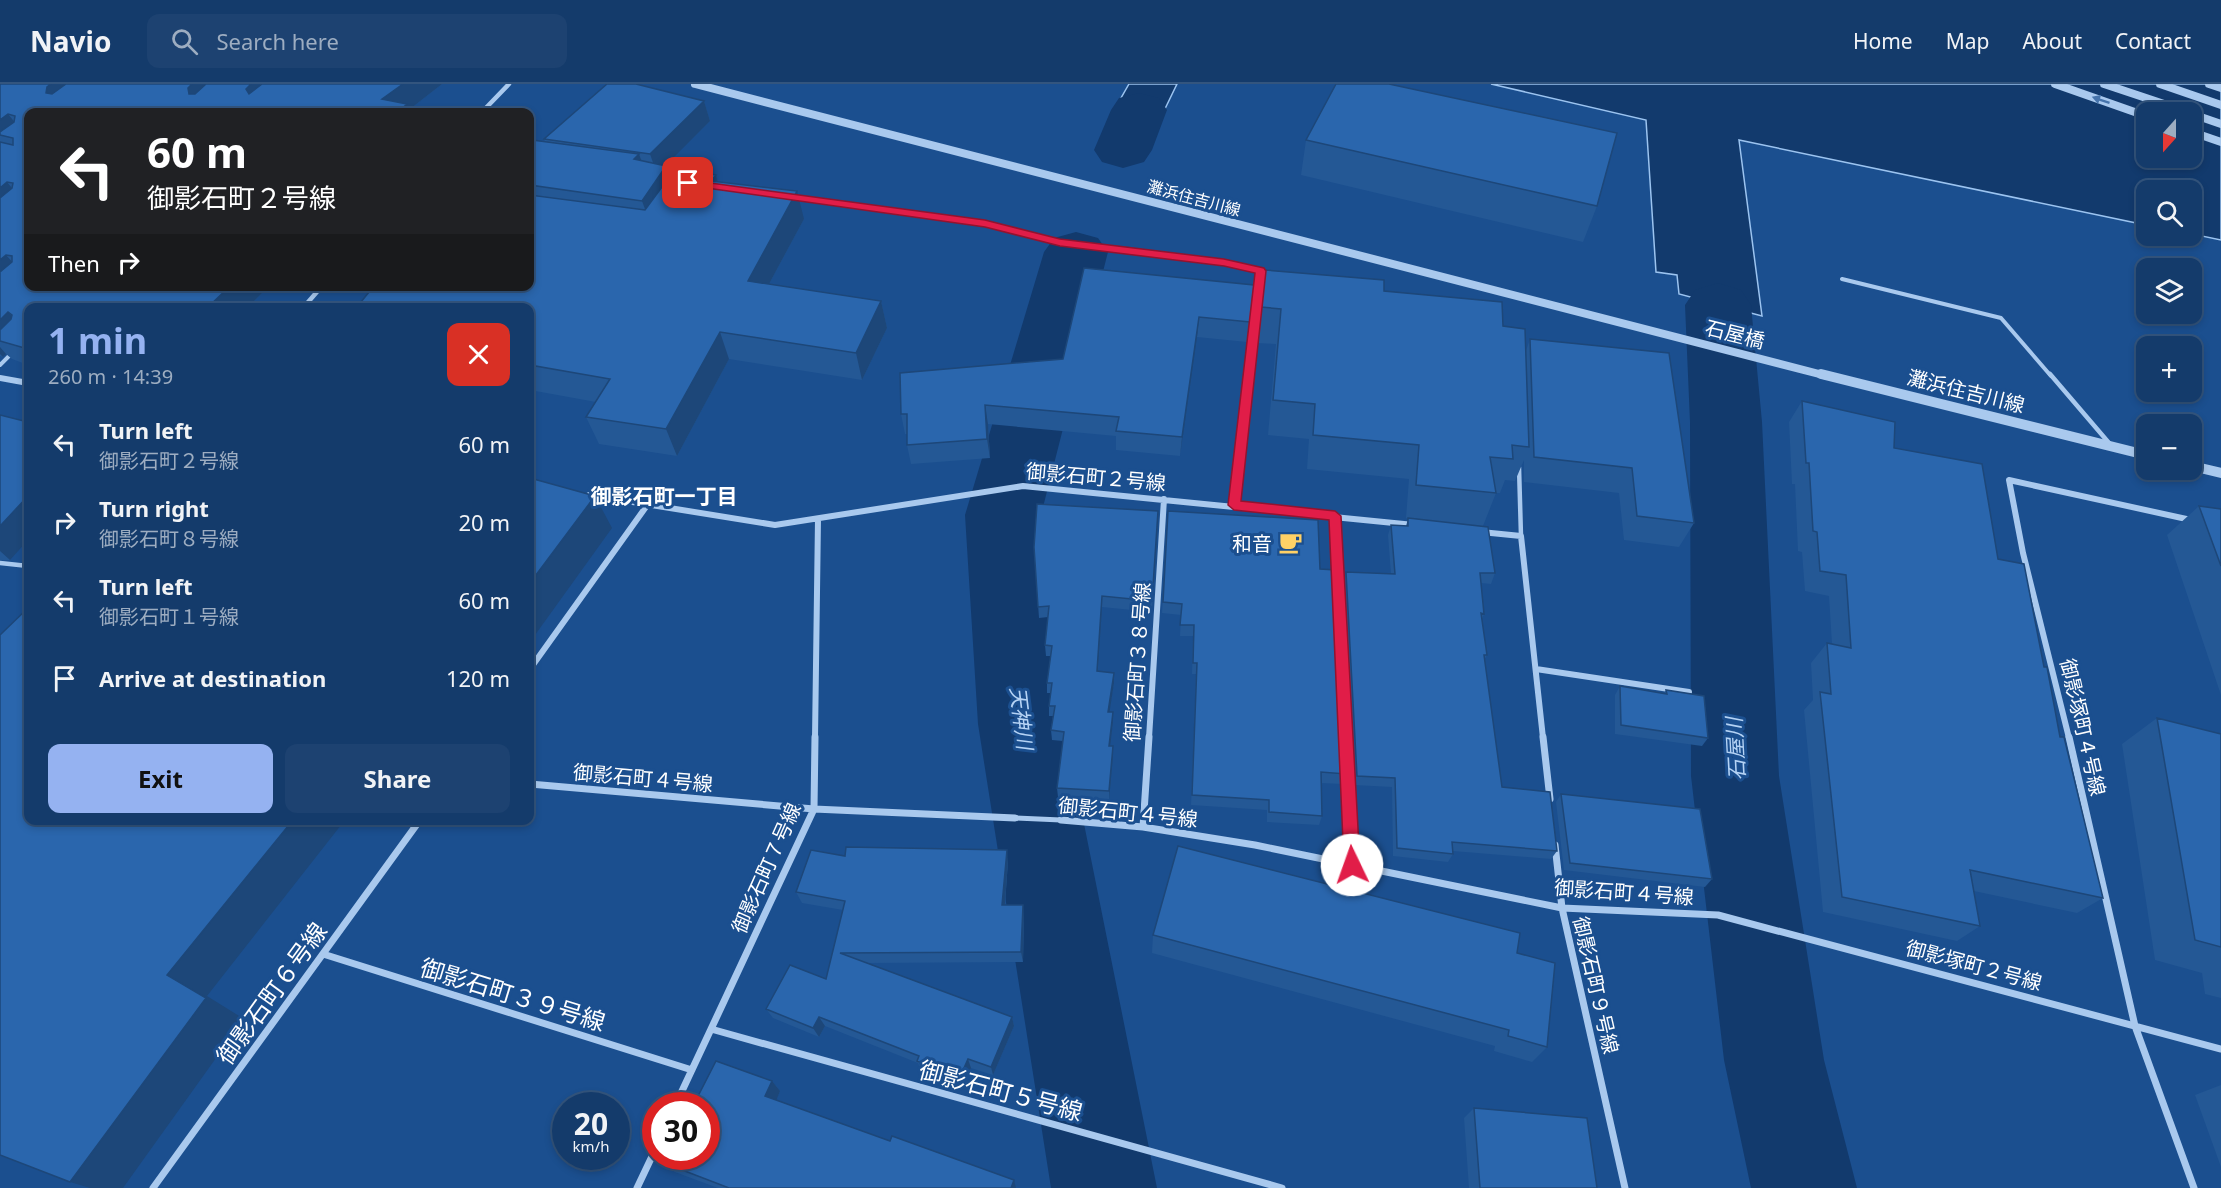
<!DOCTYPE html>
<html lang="en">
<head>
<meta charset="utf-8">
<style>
  :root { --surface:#143b6b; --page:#1d4271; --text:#f1f3f6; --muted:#9dadc1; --line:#33557e; --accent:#95b2f1 }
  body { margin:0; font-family:"Noto Sans","Noto Sans JP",sans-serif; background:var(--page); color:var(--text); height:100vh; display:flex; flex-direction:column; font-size:22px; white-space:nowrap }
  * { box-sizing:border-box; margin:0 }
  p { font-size:20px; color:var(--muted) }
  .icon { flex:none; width:33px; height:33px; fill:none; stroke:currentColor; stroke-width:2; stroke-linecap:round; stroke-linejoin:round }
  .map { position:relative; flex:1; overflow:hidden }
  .panel { position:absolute; left:24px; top:219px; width:510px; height:522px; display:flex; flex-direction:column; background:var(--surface); border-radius:12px; box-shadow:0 3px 9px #0003,0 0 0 2px var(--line) }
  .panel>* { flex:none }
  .guide { position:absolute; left:24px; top:24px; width:510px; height:183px; border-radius:12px; box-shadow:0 3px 9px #0003,0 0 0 2px var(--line); background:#202124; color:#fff; overflow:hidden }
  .needle { width:39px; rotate:201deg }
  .buttons { position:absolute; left:2136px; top:18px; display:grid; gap:12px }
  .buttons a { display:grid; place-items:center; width:66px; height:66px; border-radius:12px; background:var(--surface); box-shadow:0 3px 9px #0003,0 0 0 2px var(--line); font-size:30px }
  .speed { position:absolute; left:552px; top:1008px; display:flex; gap:12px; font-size:30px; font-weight:700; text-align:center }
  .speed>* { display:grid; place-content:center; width:78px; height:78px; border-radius:50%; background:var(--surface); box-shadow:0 3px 9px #0003,0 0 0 2px var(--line); line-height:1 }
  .speed small { font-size:15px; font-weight:400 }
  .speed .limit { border:9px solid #d22; background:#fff; color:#111 }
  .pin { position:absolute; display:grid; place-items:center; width:51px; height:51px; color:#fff; margin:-26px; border-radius:12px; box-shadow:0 3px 9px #0006 }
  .me { position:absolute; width:66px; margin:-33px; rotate:357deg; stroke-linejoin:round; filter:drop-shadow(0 0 4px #0008) }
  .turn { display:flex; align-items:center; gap:21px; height:126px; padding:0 24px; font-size:27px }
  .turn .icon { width:78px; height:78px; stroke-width:2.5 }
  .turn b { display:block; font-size:42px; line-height:51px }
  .then { display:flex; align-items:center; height:57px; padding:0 24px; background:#0003; gap:12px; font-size:22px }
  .round { display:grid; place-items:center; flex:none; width:63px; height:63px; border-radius:12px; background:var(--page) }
  .summary { display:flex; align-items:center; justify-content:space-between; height:102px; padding:0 24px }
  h1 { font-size:36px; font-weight:700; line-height:45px; color:var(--accent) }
  .action { display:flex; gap:12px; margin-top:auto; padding:12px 24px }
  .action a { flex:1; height:69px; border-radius:12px; background:var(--accent); color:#111; font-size:24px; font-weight:700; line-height:69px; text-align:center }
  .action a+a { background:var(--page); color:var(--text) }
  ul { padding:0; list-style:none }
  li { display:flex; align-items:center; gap:18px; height:78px; padding:0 24px }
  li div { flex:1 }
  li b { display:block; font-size:22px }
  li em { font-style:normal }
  header { display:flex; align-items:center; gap:36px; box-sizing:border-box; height:84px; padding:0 30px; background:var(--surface); border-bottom:2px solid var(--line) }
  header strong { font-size:28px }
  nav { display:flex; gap:33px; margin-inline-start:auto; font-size:21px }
  .search { width:420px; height:54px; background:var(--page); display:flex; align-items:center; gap:15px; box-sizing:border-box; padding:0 21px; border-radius:12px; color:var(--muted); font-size:22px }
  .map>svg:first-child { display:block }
  .water { fill:#123a6d; stroke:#9cc4f0; stroke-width:1.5; fill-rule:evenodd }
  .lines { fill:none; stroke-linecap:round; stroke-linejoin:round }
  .river { fill:#123a6d; fill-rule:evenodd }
  .service-far2 { stroke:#a9c9ee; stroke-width:4 }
  .service-far1 { stroke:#a9c9ee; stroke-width:4.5 }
  .service { stroke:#a9c9ee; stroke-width:5 }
  .minor-far2 { stroke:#a9c9ee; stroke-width:4.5 }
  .minor-far1 { stroke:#a9c9ee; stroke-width:6 }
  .minor { stroke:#a9c9ee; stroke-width:7 }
  .tertiary-far1 { stroke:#a9c9ee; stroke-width:8 }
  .tertiary { stroke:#a9c9ee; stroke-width:10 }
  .wall { fill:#245895 }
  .shaded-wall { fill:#1d4779 }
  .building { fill:#2a66ad; stroke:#1d4779; stroke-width:1.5 }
  .oneway { fill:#4674ac }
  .route { fill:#e11d48; stroke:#92132f; stroke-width:1.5 }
  .labels { text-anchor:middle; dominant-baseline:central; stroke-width:6; stroke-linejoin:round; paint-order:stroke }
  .far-street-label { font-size:16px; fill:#fff; stroke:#1b4f8f }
  .street-label { font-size:20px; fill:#fff; stroke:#1b4f8f }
  .poi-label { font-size:20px; fill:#fff; stroke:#1b4f8f; text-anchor:end }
  .neighbourhood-label { font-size:21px; font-weight:bold; fill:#fff; stroke:#1b4f8f }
  .water-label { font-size:21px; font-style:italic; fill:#b5d3f5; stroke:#1b4f8f }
  .near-street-label { font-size:24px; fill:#fff; stroke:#1b4f8f }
</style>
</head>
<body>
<header>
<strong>Navio</strong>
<div class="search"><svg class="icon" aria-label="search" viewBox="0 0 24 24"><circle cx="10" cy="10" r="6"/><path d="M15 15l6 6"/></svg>Search here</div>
<nav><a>Home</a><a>Map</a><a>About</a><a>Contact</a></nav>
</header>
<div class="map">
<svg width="2221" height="1104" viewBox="0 0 2221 1104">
  <rect width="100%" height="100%" fill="#1b4f8f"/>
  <path class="water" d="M1129,0H1177L1162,31L1117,21Z
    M1491,0H2221V156L2192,150V106H2146V141L1739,56L1762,232L1679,210L1677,191L1656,188L1646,36ZM2146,28H2192V74H2146Z"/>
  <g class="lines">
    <path class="river" d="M1139,9L1159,14L1167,26L1152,66L1144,78L1123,84L1102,78L1094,66L1111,26L1119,14Z
      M1076,148L1098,154L1108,168L1041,431L1064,640L1157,1104H1051L978,640L965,431L1044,168L1054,154Z
      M1718,199L1741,206L1751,221L1762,338L1779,692L1824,976L1857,1104H1751L1724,976L1691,692L1690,338L1685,221L1695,206Z"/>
    <path class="service-far2" d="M1842,195L2001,234L2051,292
      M0,281L13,268"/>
    <path class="service-far1" d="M2050,290L2109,359
      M1519,383L1521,452
      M0,479L28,482"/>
    <path class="service" d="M1015,734L1061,736"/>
    <path class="minor-far2" d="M482,28L509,0
      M792,113L985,139L1060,158L1224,178L1260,187L1248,292
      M303,224L322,202"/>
    <path class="minor-far1" d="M0,294L28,299
      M589,411L775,441L1023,402L1414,441
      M1234,421L1249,290
      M1335,432L1346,654
      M1481,448L1521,452L1543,654
      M530,585L648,420
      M1536,585L1689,608
      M815,654L818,435
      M1149,654L1164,415
      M2069,654L2023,469L2009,396L2191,436"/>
    <path class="minor" d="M1346,653L1352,781
      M1543,653L1550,715
      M2069,653L2135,942L2194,1104
      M530,700L814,725L1015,734
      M1061,736L1143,743L1255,761L1562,824L1718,831L2221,965
      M1143,743L1149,653
      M1555,761L1562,824L1625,1104
      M323,870L692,986
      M711,945L1282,1104
      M675,1022L814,725L815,653
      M153,1104L420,736
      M637,1104L656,1064"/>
    <path class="tertiary-far1" d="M695,0L1827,292
      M2055,0L2146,32
      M2104,0L2188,28
      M2160,0L2221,21
      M2209,0L2221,4
      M2192,30L2221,40
      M2192,48L2221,58"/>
    <path class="tertiary" d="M1821,290L2146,371
      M2192,382L2221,389"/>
  </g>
  <path class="wall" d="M0,0H442L410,25L412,28H28V202H269L247,224H28V281L12,275L6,270L3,273L0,272Z
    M704,17L710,37L665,81L670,92L716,91L718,98L804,135L769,200L881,217L887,244L862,296L729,275L677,372L599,360L586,333L596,318L530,306V58H545L544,55Z
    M1306,56L1597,122L1583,158L1301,91Z
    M1265,186L1384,207L1503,242L1526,267L1530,255L1694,439L1679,463L1624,456L1619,409L1524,398V376L1515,397L1505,396L1500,409H1496L1483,442L1495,489L1491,500L1481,499L1484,530L1482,535L1487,571L1484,576L1502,703L1557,767L1551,775L1453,767V770L1448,778L1393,772L1392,703L1354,701L1344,498L1346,488L1391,490L1388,451L1391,441L1406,442L1408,435L1406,434L1409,395L1307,385L1309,355L1268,351L1276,260L1256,259Z
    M1254,201L1247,258L1197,253L1180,372L1116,366V352L988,340L990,374L911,380L907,361V350H905L901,330L1063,275Z
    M1802,317L1894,364L1998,475L2044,583L2060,653L2103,814L2077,829L1974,807L1980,842L1957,857L1823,828L1804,626L1813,616L1811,579L1827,559L1832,560L1829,512L1805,507L1802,468L1798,467L1795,400H1792L1789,338Z
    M0,331L10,476H0Z
    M2199,422L2221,425V611L2167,451Z
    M1158,427L1152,528L1102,523L1098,587L1114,589V599L1109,628L1113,638L1110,662H1113V672L1109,716L1058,713L1057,704L1063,657L1052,656L1051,646L1053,632H1049V622L1051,609H1047V599L1051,572H1046L1045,561L1048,533L1039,534L1034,463Z
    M1168,427L1320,485L1346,690L1343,700L1321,699L1322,732L1319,741L1267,738V726L1191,721L1196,590H1192L1193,552H1180L1181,531L1162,529Z
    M1620,602L1664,610L1666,606L1708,654L1702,662L1615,650V611Z
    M2157,634L2221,650V914L2205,910L2202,889L2155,876L2122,660Z
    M1561,710L1712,795L1705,803L1564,786L1556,718Z
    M845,772L1008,777L1005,821L1024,832L1023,878L866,879L1012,933L1014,942L993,991L971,984L963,1001L921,985L918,979L825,942L819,953L773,934L766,925L826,895L843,826L802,819L796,808Z
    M1153,851L1517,869L1547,963L1532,978L1494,967L1495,962L1152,869Z
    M772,997L780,1007L776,1016L1016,1104H718L675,1088L664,1079Z
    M2221,1001V1083L2195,1011Z
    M1474,1024L1597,1104H1469L1464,1034Z"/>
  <path class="shaded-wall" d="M51,0H96L63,24L46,9L47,3Z
    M192,0H227L203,28L189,10L188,4Z
    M251,0H260L270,16L259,26L246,5Z
    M403,0H442L410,25L412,28H389L382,15Z
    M704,17L710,37L657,90L650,70Z
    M8,30L26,52L13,54L0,51V36Z
    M639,70L649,98L634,75Z
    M666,82L676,109L652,144L642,117Z
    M716,91L724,119L711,97Z
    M7,98L25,120L0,142V104Z
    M797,107L804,135L756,224L748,197Z
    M6,171L25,192L0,216V176Z
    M37,202H76L38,206Z
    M230,202H269L247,224H207Z
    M881,217L887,244L862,296L856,269Z
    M8,228L28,250L0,257V236Z
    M1199,233L1197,253L1180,372L1182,353Z
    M720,248L729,275L677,372L666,345Z
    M0,263L6,270L3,273L0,270Z
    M985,321L988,340L990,374L987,355Z
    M28,412V456L10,476L0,467V442Z
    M595,412L612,444L530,558V499Z
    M1102,512V523L1097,597V587Z
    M1114,589V599L1108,638V628Z
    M1113,628V638L1109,672V662Z
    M1113,662V672L1109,716V707Z
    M293,736H345L207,912L244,935L123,1104H90L70,1098L167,891Z
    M1007,766L1008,777L1004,832L1002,821Z
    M1023,821L1024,832L1023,878L1021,868Z
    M819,933L825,942L819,953L813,944Z
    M1012,933L1014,942L993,991L991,983Z
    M968,975L971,984L963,1001L960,993Z
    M772,997L780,1007L774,1022L765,1012Z
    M1014,1096L1016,1104H1011Z"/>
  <path class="building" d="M0,0H51L47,3L46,9L52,10L66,0H192L188,4L189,10H195L206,0H251L246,5L249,10L262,0H403L382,15L407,20L398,28H28V202H37L38,206L44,205L47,202H230L207,224H28V265L0,257V246L11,235L12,231L8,228L0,236V188L12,178V172L6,171L0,176V114L12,104L13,99L7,98L0,104V58L13,61V54L0,51V48L14,38L15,32L8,30L0,36Z
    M607,0H636L704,17L650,70L544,55Z
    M1336,0H1389L1617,49L1597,122L1306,56Z
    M532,56L639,70L634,75L666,82L642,117L530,101V58Z
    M676,84L716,91L711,97L797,107L748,197L881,217L856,269L720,248L666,345L586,333L610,295L530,281V224H356L374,202H530V111L645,126Z
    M1084,184L1254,201L1250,238L1199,233L1182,353L1116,347L1119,333L985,321L987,355L907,361V330H901L900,289L1063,275Z
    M1265,186L1384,196V207L1502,218L1503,242L1525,245L1529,363L1512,361L1513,375L1490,373L1496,409L1416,401L1419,361L1313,351L1315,320L1273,316L1281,225L1261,223Z
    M1530,255L1669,269L1694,439L1637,432L1632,384L1534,373Z
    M1802,317L1895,338L1894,364L1982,380L1998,475L2024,480L2044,583H2047L2060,653H2064L2103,814L1970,786L1980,842L1842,813L1820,608L1831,610L1827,559L1851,564L1846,491L1820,487L1817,448L1813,447L1809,379H1806Z
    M0,331L28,338V412L0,442Z
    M530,394L595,412L530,499Z
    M1037,420L1158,427L1152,517L1102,512L1097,587L1114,589L1108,628H1113L1109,662H1113L1109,707L1057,704L1064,648L1051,646L1055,622H1049L1052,599H1047L1052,562L1045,561L1049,522L1038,523L1034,463Z
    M2199,422L2221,425V482Z
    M1168,427L1318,436L1320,485L1336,486L1346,690L1321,688L1322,732L1269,728V716L1192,711L1197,579H1193L1194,541H1180L1182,520L1163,518Z
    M1408,434L1488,443L1495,489H1480L1484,530L1481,529L1487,571H1484L1502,703L1550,708L1557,767L1452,758L1453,770L1397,764L1395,694L1357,692L1346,488L1395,490L1391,441L1408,442Z
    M28,524V736H293L167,891L206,914L70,1098L0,1071V551Z
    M1620,602L1667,610L1666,606L1704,612L1708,654L1621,641Z
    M2157,634L2221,650V863L2195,856Z
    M1561,710L1700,725L1712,795L1570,779Z
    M1178,762L1520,849L1517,869L1555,879L1547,963L1508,952L1509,946L1153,851Z
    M846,763L1007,766L1002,821H1023L1021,868L840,869L1012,933L991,983L968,975L960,993L917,977L919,972L819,933L813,944L766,925L790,881L826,895L845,817L796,808L811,766L845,772Z
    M716,977L772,997L765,1012L890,1057L892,1052L1014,1096L1011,1104H729L664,1079L667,1072H706V1022H693Z
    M1474,1024L1587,1034L1597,1104H1480Z"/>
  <defs><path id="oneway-solid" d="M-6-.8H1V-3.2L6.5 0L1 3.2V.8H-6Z" transform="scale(1.5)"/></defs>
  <use class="oneway" href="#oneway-solid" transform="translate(2101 16) rotate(-161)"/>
  <path class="route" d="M688,96L985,136L1060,155L1224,175L1264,184L1266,187L1241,417L1335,427L1341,432L1360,781L1358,786L1352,788L1347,786L1344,781L1329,436L1234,426L1228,421L1255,189L1224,182L1060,162L985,143L685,101L683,99Z"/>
  <defs>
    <symbol id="cafe-bare" viewBox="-9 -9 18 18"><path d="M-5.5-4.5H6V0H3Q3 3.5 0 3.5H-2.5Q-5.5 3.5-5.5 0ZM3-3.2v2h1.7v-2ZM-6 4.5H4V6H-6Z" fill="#ffd166" stroke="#1b4f8f" stroke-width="2.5" paint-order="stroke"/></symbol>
  </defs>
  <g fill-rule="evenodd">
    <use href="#cafe-bare" x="1274" y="442" width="33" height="33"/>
  </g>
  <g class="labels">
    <g class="far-street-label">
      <text transform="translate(1194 114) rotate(15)">灘浜住吉川線</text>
    </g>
    <g class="street-label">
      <text transform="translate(1735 250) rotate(14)">石屋橋</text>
      <text transform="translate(1966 307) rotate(14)">灘浜住吉川線</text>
      <text transform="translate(1096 393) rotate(5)">御影石町２号線</text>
      <text transform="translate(1137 578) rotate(-86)">御影石町３８号線</text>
      <text transform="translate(2083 643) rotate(77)">御影塚町４号線</text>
      <text transform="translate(643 694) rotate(5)">御影石町４号線</text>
      <text transform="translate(1128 728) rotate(6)">御影石町４号線</text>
      <text transform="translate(766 784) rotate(-66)">御影石町７号線</text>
      <text transform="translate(1624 808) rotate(4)">御影石町４号線</text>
      <text transform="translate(1974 881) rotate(15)">御影塚町２号線</text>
      <text transform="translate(1596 901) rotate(77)">御影石町９号線</text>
    </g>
    <g class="poi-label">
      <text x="1272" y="459">和音</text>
    </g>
    <g class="neighbourhood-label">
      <text x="664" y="412">御影石町一丁目</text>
    </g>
    <g class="water-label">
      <text transform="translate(1022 634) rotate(83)">天神川</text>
      <text transform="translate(1735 665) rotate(-93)">石屋川</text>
    </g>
    <g class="near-street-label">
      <text transform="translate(271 909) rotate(-54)">御影石町６号線</text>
      <text transform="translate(513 910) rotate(17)">御影石町３９号線</text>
      <text transform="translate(1001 1006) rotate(15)">御影石町５号線</text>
    </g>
  </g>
</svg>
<div class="buttons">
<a><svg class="needle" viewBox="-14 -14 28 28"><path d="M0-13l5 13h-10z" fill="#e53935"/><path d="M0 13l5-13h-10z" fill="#9dadc1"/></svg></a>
<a><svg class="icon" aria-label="search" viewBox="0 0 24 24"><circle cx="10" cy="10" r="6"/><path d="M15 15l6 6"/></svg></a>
<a><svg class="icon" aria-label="layers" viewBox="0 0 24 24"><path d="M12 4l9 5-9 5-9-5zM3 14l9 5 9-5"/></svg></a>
<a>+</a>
<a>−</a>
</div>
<div class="speed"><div>20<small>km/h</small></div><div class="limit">30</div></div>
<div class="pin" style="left:688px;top:99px;background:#d93025"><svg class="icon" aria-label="arrive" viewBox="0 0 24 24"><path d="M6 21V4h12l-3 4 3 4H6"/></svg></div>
<svg class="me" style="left:1352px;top:781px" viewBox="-20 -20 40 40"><circle r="19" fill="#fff"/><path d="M0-13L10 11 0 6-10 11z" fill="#e11d48"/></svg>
<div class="guide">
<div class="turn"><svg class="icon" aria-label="left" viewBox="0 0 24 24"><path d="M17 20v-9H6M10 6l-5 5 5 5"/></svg><div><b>60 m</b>御影石町２号線</div></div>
<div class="then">Then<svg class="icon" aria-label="right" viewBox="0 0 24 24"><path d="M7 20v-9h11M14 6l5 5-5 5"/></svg></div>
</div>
<section class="panel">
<div class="summary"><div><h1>1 min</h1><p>260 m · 14:39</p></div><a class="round" style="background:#d93025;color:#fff"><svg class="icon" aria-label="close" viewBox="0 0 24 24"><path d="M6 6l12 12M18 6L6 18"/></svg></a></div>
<ul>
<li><svg class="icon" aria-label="left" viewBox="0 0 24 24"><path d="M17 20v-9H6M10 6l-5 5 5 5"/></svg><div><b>Turn left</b><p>御影石町２号線</p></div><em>60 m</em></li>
<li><svg class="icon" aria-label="right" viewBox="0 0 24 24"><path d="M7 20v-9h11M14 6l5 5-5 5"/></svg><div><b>Turn right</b><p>御影石町８号線</p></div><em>20 m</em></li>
<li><svg class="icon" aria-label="left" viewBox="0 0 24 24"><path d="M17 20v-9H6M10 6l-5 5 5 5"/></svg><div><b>Turn left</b><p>御影石町１号線</p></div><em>60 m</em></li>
<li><svg class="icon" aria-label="arrive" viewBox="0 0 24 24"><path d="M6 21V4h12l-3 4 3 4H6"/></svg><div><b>Arrive at destination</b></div><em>120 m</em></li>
</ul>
<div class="action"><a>Exit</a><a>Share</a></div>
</section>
</div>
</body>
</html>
